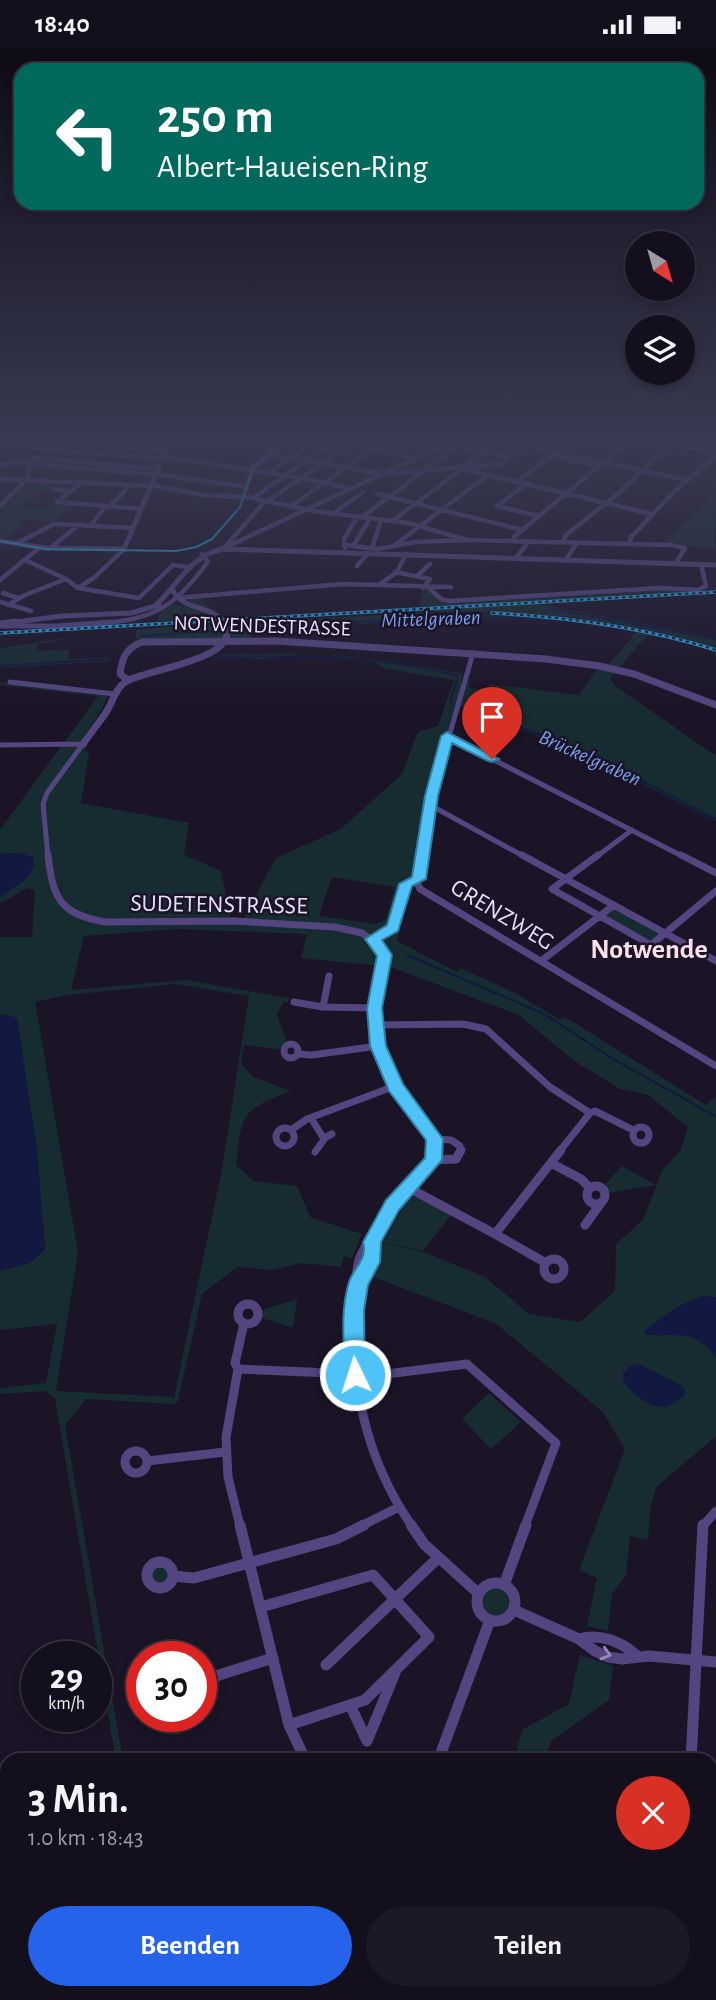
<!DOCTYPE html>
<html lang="de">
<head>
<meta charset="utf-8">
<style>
  :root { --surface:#140f1d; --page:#1d1826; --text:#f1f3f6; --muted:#9d9ca4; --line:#332f3b; --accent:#2563eb }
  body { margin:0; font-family:"Alegreya Sans",sans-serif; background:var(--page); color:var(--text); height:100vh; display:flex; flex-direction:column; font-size:26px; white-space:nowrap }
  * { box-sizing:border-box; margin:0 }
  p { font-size:23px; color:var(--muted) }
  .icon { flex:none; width:38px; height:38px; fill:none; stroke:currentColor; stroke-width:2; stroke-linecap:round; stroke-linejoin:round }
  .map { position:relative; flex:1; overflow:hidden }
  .details { position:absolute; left:0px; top:1704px; width:718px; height:247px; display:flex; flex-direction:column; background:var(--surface); border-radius:21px 21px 0 0; box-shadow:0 4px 10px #0003,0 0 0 2px var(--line) }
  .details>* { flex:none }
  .guide { position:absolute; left:14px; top:14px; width:690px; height:147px; border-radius:21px; box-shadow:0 4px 10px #0003,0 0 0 2px var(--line); background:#00695c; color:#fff; overflow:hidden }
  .needle { width:46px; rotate:143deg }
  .controls { position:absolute; left:625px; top:182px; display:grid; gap:14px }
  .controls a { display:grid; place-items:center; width:70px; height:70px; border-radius:50%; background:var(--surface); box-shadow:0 4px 10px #0003,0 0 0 2px var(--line); font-size:35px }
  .speed { position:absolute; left:21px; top:1592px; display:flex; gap:14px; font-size:35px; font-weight:700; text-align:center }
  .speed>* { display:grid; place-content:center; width:91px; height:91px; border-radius:50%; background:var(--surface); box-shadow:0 4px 10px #0003,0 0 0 2px var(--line); line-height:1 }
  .speed small { font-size:18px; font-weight:400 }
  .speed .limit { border:10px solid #d22; background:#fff; color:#111 }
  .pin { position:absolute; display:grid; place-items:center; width:60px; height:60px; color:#fff; margin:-72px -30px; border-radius:50% 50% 50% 0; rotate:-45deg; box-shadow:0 0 7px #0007 }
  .pin .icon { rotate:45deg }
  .me { position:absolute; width:77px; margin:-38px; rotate:356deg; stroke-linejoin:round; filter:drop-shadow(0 0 5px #0008) }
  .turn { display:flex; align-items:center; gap:24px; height:147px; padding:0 28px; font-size:32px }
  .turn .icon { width:91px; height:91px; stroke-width:2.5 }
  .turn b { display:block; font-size:49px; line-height:60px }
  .round { display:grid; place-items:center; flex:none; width:74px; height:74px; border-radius:37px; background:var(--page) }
  .summary { display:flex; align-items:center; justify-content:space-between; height:119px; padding:0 28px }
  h1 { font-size:42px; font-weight:700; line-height:52px }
  .primary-button { display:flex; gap:14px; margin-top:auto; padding:14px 28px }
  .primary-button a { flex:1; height:80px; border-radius:42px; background:var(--accent); color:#fff; font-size:28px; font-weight:700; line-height:80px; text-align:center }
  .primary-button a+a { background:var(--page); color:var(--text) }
  .status { display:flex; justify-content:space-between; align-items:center; height:49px; padding:0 35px; background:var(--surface); direction:ltr }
  .status svg { height:19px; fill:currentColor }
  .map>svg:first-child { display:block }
  .green { fill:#172c30; fill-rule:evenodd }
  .water { fill:#121941 }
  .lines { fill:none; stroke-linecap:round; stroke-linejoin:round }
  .stream { stroke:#121941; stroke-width:2 }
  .minor-far4 { stroke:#544580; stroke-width:4.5 }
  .minor-far3 { stroke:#544580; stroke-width:5 }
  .minor-far2 { stroke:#544580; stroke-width:7 }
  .minor-far1 { stroke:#544580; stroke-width:9 }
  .minor { stroke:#544580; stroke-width:11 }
  .tertiary-far1 { stroke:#544580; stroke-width:5 }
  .tertiary { stroke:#544580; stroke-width:7 }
  .tram { stroke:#23a5e1; stroke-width:2 }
  .rail-casing { stroke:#23a5e1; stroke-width:3.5 }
  .rail { stroke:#1b1427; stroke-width:2; stroke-dasharray:3.5; stroke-linecap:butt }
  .oneway { stroke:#968ab7 }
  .route { fill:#4fc3f7; stroke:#337fa1; stroke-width:2 }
  .labels { text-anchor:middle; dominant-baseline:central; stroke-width:5; stroke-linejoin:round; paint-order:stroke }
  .far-water-label { font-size:21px; font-style:italic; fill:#7a9fed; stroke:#1b1427 }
  .far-street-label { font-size:21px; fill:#e7defa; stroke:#1b1427 }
  .street-label { font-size:24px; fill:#e7defa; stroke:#1b1427 }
  .quarter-label { font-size:28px; font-weight:bold; fill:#fbe0eb; stroke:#1b1427 }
</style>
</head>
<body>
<div class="status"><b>18:40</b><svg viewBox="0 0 49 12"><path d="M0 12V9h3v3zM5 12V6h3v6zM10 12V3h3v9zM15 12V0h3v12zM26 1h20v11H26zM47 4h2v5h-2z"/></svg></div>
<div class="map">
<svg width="716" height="1951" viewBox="0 0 716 1951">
  <rect width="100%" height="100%" fill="#1b1427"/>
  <path class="green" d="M36,434L57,435L50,442L41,441L22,459C42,461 54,454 73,456L51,474L24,470L18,475L24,477L4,491L0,490V459L23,436Z
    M716,443L714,500L665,493Z
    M423,539L427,540L439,551L660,540L704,542L420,558Z
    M202,548L203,553L226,569L157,572L159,564L172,555L186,558L189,549Z
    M540,555L716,589V600C612,564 501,560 391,563Z
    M422,564L550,568L549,571L459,569L251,582L250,590H136V581L166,578Z
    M638,581L650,583L610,629L614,636L716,707V772L572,699L455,657L430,747L417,829L404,834L393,873L401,874L397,892L457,923L461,919L517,945L560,971L565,968L706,1056L716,1047V1387L656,1438L650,1460L648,1491L630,1487L626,1526L612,1545L608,1582L587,1577L597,1529L579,1521L625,1400L603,1363L495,1274L373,1228L381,1193L423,1203L485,1228L529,1265L580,1273L615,1242L616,1195L643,1171L663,1120L680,1102L688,1078L648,1046L620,1040L573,1011L519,966L391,918L301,909L307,885L177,880L84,887L71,941L186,931L289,949L288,953H283L277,966L287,994L279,1000L244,996L241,1014L253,1028L291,1042C241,1061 242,1064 236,1116L254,1132L297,1137L310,1168L362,1185L352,1209L344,1207L341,1218L301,1214L273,1221L237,1218L202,1245L178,1352L173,1355L86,1350L65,1376L123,1711H116L55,1349L45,1342L0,1345V1339L46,1334L57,1275L0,1281V1222L29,1214L45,1200L37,1102L17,970L0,966V888H32L35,841L28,839L0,854V848L25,830L34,816L32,808L19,804L0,805V781L98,647L0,636V633L108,646L103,659L80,693L89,695L84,702L89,703L81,754L189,774L184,806L221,822L230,868L244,869L276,809L341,780L402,725L418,683L438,677L454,631L383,619L373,612L328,606L304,605L264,610L211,608C224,605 240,606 254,605C324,602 394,611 463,625L461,632L470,633L469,639L487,641L489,635L579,646L598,619L605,620ZM332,828L395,838L386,870L375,875L319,867ZM176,935L249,947L222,1120L174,1348L56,1342L78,1203L35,953L68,946Z
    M98,584L38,595L37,602L69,601V610L110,608V612L0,619V599Z
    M614,856L665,884L651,896L600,867Z
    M622,1117L656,1136L609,1144L603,1138Z
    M409,1148H417L451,1166L423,1202L383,1193Z
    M297,1250L293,1279L262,1269V1261Z
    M489,1344L521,1373L491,1400L462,1370Z
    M147 1526a13 13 0 1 1 26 0a13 13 0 1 1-26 0Z
    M477 1553a19 19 0 1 1 38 0a19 19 0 1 1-38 0Z
    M580,1606L613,1617L609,1651L551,1692L545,1711H514L522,1681L569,1655Z
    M301,1944H383L386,1951H315Z"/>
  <path class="water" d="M19,804L33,808C37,829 15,837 0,848V805Z
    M4,965L17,969L37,1102L45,1200C34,1216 18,1217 0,1222V966Z
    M703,1247L716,1248V1309C696,1280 680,1288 646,1286L644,1282L678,1257Z
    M639,1315L681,1336L685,1342L684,1348C679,1350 674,1355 669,1357C653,1363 630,1344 623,1331V1324L630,1317Z"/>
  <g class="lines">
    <path class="stream" d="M229,581L444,568L541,569L553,560L716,590
      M142,587L224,581
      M215,608C299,607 376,605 458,627
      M0,617L110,610
      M450,654L457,630
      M461,658L573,697L716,770
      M407,906L544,965L615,1011L715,1067"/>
    <path class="minor-far4" d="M27,390L165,403
      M98,390L168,397
      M215,390L277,399
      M326,390L415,410
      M492,390L688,431
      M682,390L716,397
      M671,394L716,404
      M454,397L511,408
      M0,398L9,399
      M34,399L162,410
      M267,405L383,425L502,415
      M565,405L583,390
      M397,406L419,390
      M551,407L598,417
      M163,408L302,429L352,440
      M32,409L158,420
      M0,415L31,413
      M31,415L161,426L246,438
      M498,417L534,390
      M466,421L652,465
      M270,423L319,390
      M0,430L155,437L203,446L246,448L314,462L408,474L467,491
      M517,432L557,403
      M527,434L497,457L539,467
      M53,440L71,442
      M245,441L253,418L288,390
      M377,445L523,481
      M253,449L335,392
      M58,452L83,433
      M268,452L358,390
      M57,453L141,460
      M0,457L27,430L31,413
      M291,457L386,390
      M109,458L131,435
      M334,464L363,443
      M362,468L457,397
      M392,472L501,391
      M92,475L105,458
      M513,492L514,488L631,390
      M563,493L566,486L620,443L676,390
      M15,495L54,475L133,479
      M631,495L630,489L677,440L716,407
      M345,496L377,500L415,493L467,491L671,496L685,499L676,514
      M395,496L489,425
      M353,497L368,473
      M225,498L265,452
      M50,499L80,475
      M345,499L344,490L355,472
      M372,499L380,474
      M222,500L457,390
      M516,509L529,492
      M566,510L577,494
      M25,511L66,530L78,539L139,549L173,516L188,518
      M357,517L368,504
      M395,523L430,530L423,539
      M417,527L430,515
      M0,531L39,499
      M380,535L397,523L406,505
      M78,539L95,528L124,500
      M429,539L441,550L449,552L660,539L698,541L706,537L701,515
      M3,544L18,549
      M177,549L343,535L451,538
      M0,553L31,562
      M8,556L25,546L66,530
      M94,575C155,570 171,561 208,513L202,505"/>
    <path class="minor-far3" d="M0,577H57L111,573
      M10,633L115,645
      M447,687L684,808
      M0,696L83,695
      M430,756L525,808
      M48,808L43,755L47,744L83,695
      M422,808L432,747L473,604
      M596,808L632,781"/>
    <path class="minor-far2" d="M48,806C53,850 60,865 105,873L234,872L335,878L362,884L382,899C390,932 367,965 379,1000C384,1013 389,1029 397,1040C414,1063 433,1073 434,1103
      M522,806L716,912
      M598,806L552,840L651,896L716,842
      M681,806L716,824
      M416,831L420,840L716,1017
      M373,890L393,878L406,835L419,830L423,806
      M541,912L614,856
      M294,953L323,958L375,959
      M323,958L329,927
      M375,976L463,975L486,980L550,1038L590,1064L559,1103
      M284 1002a7 7 0 1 1 14 0a7 7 0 1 1-14 0Z
      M299,1005L312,1006L378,997
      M590,1064L595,1062L633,1081
      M311,1069L324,1090
      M633 1086a8 8 0 1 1 16 0a8 8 0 1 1-16 0Z
      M276 1088a9 9 0 1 1 18 0a9 9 0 1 1-18 0Z
      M291,1081L307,1070L395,1037
      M435,1090L451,1091L460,1097V1103
      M315,1103L326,1088L332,1085"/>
    <path class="minor-far1" d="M434,1111L456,1110L461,1101
      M551,1114L581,1130L590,1139
      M587 1146a9 9 0 1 1 18 0a9 9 0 1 1-18 0Z
      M407,1138L495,1185L561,1101
      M585,1176L601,1154
      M495,1185L546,1214
      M544 1220a10 10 0 1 1 20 0a10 10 0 1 1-20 0Z
      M359,1232L370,1214L372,1193
      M238 1265a10 10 0 1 1 20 0a10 10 0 1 1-20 0Z
      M238,1320L235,1314L244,1274
      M125 1413a11 11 0 1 1 22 0a11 11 0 1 1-22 0Z
      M147,1412L225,1403
      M240,1477L228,1428L226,1388L238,1320L378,1326L467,1315L556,1394L525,1477
      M361,1477L397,1459
      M412,1477C366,1411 348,1330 355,1250C357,1238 355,1219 360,1208C377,1171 407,1141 434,1111V1101
      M703,1477L716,1462"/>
    <path class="minor" d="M240,1476L289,1676L306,1712
      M411,1476L424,1495L479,1545
      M147 1526a13 13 0 1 1 26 0a13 13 0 1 1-26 0Z
      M173,1527L194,1529L336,1490L364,1476
      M477 1553a19 19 0 1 1 38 0a19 19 0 1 1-38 0Z
      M504,1536L526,1476
      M261,1558L373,1526L429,1588L365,1651L289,1676
      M514,1561L579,1590L595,1602L608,1608L622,1610L649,1607L716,1613
      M579,1590C599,1584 621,1592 636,1606
      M326,1616L438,1509
      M201,1635L219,1626L273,1609
      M350,1656L367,1692L395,1624
      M166,1668H178
      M438,1712L490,1571
      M691,1712L703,1476
      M710,1789L716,1792
      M669,1951H675"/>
    <path class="tertiary-far1" d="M0,492L45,499L124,500L171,390
      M172,540C183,563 212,555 225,575
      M155,557C178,536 189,508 222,500L716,516
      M1,575L62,567L131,564L159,556"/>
    <path class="tertiary" d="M0,575L15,573
      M128,631L120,625C122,609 126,599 142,593L277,592L546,610L600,617L634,625L716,656
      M83,695C90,685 98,675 105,665C112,655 115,640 125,633C144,620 246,611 224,573"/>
    <path class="tram" d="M0,492L45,500L176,502L196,498L212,490L240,458L254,418L293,390"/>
    <defs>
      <path id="rail" d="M492,564C569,568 643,578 716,601
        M0,584L716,543"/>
    </defs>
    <use href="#rail" class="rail-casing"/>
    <use href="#rail" class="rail"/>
  </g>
  <defs><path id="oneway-chevron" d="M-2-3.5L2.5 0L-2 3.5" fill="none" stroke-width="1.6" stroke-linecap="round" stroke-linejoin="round" transform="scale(1.75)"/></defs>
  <use class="oneway" href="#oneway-chevron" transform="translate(606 1605) rotate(16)"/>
  <linearGradient id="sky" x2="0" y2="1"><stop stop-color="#0f0b15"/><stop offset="0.59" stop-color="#393a52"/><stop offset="1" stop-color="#393a52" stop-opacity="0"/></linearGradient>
  <rect width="716" height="663" fill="url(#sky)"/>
  <path class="route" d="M447,683L499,710L492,713L488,712L452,694L438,747L426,830L412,837L398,882L382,891L392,906L382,959L386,997L403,1035L443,1090L442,1111L399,1161L381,1193L380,1213L368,1236L364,1261L365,1326L362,1332L355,1335L348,1332L345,1326C344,1295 340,1262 349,1233C354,1218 368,1210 363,1193L386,1151L425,1109L426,1091L389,1042L370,997L367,959L377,907L365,890L387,876L399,835L412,828L425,747L441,687Z"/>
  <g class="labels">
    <g class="far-water-label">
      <text transform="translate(431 570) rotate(-2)">Mittelgraben</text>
      <text transform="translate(590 709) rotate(24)">Brückelgraben</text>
    </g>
    <g class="far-street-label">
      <text transform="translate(262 577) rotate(2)">NOTWENDESTRASSE</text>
    </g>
    <g class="street-label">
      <text transform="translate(219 856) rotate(1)">SUDETENSTRASSE</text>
      <text transform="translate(502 866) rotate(31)">GRENZWEG</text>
    </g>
    <g class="quarter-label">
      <text x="649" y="901">Notwende</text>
    </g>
  </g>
</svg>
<div class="controls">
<a><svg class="needle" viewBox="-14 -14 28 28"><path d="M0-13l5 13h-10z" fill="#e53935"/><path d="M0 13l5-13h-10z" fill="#9d9ca4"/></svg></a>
<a><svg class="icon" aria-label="layers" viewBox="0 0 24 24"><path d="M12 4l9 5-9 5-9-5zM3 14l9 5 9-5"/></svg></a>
</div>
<div class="speed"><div>29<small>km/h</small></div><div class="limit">30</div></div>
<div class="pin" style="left:492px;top:710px;background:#d93025"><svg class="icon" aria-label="arrive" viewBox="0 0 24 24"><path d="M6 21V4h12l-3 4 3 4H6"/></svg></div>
<svg class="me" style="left:355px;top:1326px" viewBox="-20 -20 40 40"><circle r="17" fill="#4fc3f7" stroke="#fff" stroke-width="3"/><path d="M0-11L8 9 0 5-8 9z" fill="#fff"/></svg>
<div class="guide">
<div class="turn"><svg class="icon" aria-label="left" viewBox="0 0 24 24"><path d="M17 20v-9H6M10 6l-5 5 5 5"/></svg><div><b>250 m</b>Albert-Haueisen-Ring</div></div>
</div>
<section class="details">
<div class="summary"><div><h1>3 Min.</h1><p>1.0 km · 18:43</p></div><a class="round" style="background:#d93025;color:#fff"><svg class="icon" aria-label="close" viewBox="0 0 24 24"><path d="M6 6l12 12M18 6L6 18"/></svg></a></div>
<div class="primary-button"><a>Beenden</a><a>Teilen</a></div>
</section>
</div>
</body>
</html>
